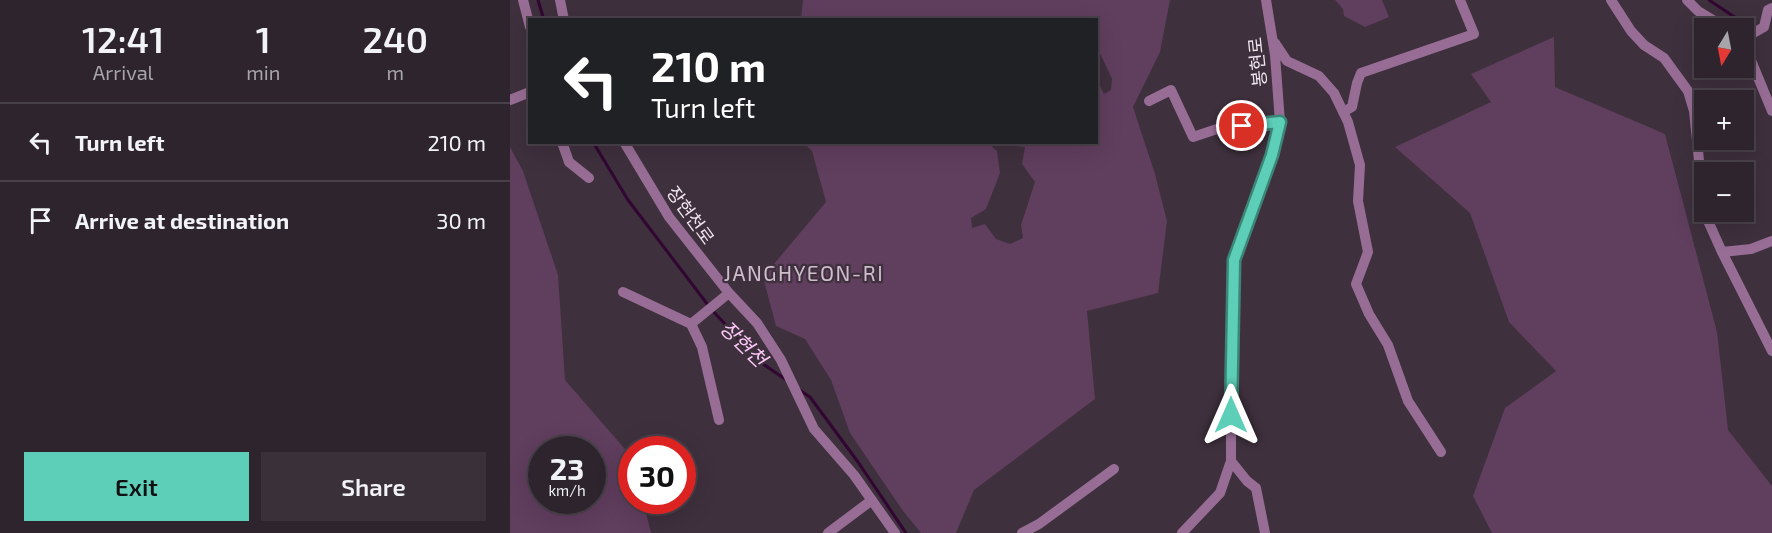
<!DOCTYPE html>
<html lang="en">
<head>
<meta charset="utf-8">
<style>
  :root { --surface:#2e242e; --page:#3a303a; --text:#f1f3f6; --muted:#a7a4aa; --line:#49414a; --accent:#5dceb8 }
  body { margin:0; font-family:"Exo 2","Noto Sans KR",sans-serif; background:var(--page); color:var(--text); height:100vh; display:flex; flex-direction:column; font-size:22px; white-space:nowrap }
  * { box-sizing:border-box; margin:0 }
  p { font-size:20px; color:var(--muted) }
  .icon { flex:none; width:33px; height:33px; fill:none; stroke:currentColor; stroke-width:2; stroke-linecap:round; stroke-linejoin:round }
  .map { position:relative; flex:1; overflow:hidden }
  .side { display:flex; flex-direction:column; background:var(--surface); width:510px }
  .side>* { flex:none }
  .top-card { position:absolute; left:18px; top:18px; width:570px; height:126px; border-radius:0px; box-shadow:0 6px 24px #0002,0 0 0 2px var(--line); background:#202124; color:#fff; overflow:hidden }
  .needle { width:39px; rotate:190deg }
  .tools { position:absolute; left:1184px; top:18px; display:grid; gap:12px }
  .tools a { display:grid; place-items:center; width:60px; height:60px; border-radius:0px; background:var(--surface); box-shadow:0 6px 24px #0002,0 0 0 2px var(--line); font-size:30px }
  .speed { position:absolute; left:18px; top:436px; display:flex; gap:12px; font-size:30px; font-weight:700; text-align:center }
  .speed>* { display:grid; place-content:center; width:78px; height:78px; border-radius:50%; background:var(--surface); box-shadow:0 6px 24px #0002,0 0 0 2px var(--line); line-height:1 }
  .speed small { font-size:15px; font-weight:400 }
  .speed .limit { border:9px solid #d22; background:#fff; color:#111 }
  .pin { position:absolute; display:grid; place-items:center; width:51px; height:51px; color:#fff; margin:-26px; border:3px solid #fff; border-radius:50%; box-shadow:0 2px 6px #0007 }
  .me { position:absolute; width:66px; margin:-33px; rotate:0deg; stroke-linejoin:round; filter:drop-shadow(0 0 4px #0008) }
  .turn { display:flex; align-items:center; gap:21px; height:126px; padding:0 24px; font-size:27px }
  .turn .icon { width:78px; height:78px; stroke-width:2.5 }
  .turn b { display:block; font-size:42px; line-height:51px }
  .eta { display:flex; justify-content:space-evenly; align-items:center; height:102px; text-align:center }
  .eta b { font-size:36px; font-weight:600; line-height:42px }
  .primary-button { display:flex; gap:12px; margin-top:auto; padding:12px 24px }
  .primary-button a { flex:1; height:69px; border-radius:0px; background:var(--accent); color:#111; font-size:24px; font-weight:600; line-height:69px; text-align:center }
  .primary-button a+a { background:var(--page); color:var(--text) }
  ul { padding:0; list-style:none }
  li { display:flex; align-items:center; gap:18px; height:78px; padding:0 24px; border-top:2px solid var(--line) }
  li div { flex:1 }
  li b { display:block; font-size:22px }
  li em { font-style:normal }
  main { display:flex; flex:1; min-height:0 }
  .map>svg:first-child { display:block }
  .green { fill:#603e5e; fill-rule:evenodd }
  .lines { fill:none; stroke-linecap:round; stroke-linejoin:round }
  .stream { stroke:#320632; stroke-width:3 }
  .minor { stroke:#986d95; stroke-width:10 }
  .route-casing { stroke:#3c8678; stroke-width:15 }
  .route { stroke:#5dceb8; stroke-width:10 }
  .labels { text-anchor:middle; dominant-baseline:central; stroke-width:4.5; stroke-linejoin:round; paint-order:stroke }
  .street-label { font-size:18px; fill:#efe6ee; stroke:#3e303d }
  .water-label { font-size:20px; font-style:italic; fill:#fdc8f9; stroke:#3e303d }
  .quarter-label { font-size:21px; letter-spacing:1.5px; fill:#cfbdcd; stroke:#3e303d }
</style>
</head>
<body>
<main>
<section class="side">
<div class="eta">
<div><b>12:41</b><p>Arrival</p></div>
<div><b>1</b><p>min</p></div>
<div><b>240</b><p>m</p></div>
</div>
<ul>
<li><svg class="icon" aria-label="left" viewBox="0 0 24 24"><path d="M17 20v-9H6M10 6l-5 5 5 5"/></svg><div><b>Turn left</b></div><em>210 m</em></li>
<li><svg class="icon" aria-label="arrive" viewBox="0 0 24 24"><path d="M6 21V4h12l-3 4 3 4H6"/></svg><div><b>Arrive at destination</b></div><em>30 m</em></li>
</ul>
<div class="primary-button"><a>Exit</a><a>Share</a></div>
</section>
<div class="map">
<svg width="1262" height="533" viewBox="0 0 1262 533">
  <rect width="100%" height="100%" fill="#3e303d"/>
  <path class="green" d="M293,0H660L650,52L623,107L645,174L657,221L648,293L577,311L585,399L464,490L446,533H411L393,511L340,433L321,380L295,339L266,326L253,277L316,202L302,151L294,143H485L482,147L487,151L490,173L476,209L461,218L462,228L475,224L486,239L500,244L513,238L511,225L525,182L512,164L515,147L505,146L504,143L586,142L587,80L594,94L601,90L602,79L587,47L586,20L291,19Z
    M825,0H872L879,17L855,27L834,16L833,9Z
    M1044,37L1045,87L1155,134L1207,332L1218,430L1262,486V533H982L963,496L995,408L1046,371L999,322L960,213L885,147L981,102L961,74Z
    M0,147L13,171L48,275L55,380L121,456L122,501H133L141,533H0ZM32,450H82V501H32Z"/>
  <g class="lines">
    <path class="stream" d="M28,0L34,20
      M1199,0L1238,26
      M83,142L118,200L198,305
      M202,310L250,362L275,379
      M288,389L300,397L348,462L396,533"/>
    <path class="minor" d="M13,0L20,27
      M50,0L54,20
      M1101,0L1121,31L1134,45L1154,58L1178,91L1184,111L1194,210
      M1177,0L1188,11L1216,28
      M1233,39L1254,27L1258,10L1262,8
      M1233,41L1262,111
      M765,43L777,61L809,76L824,93L838,122L850,165L848,201L858,252L846,284L859,314L878,345L898,401L931,452
      M0,100L20,92
      M639,101L661,90L683,137L713,127L770,122
      M833,112L842,107L847,83L851,73L964,34L950,0
      M52,142L59,162L79,178
      M114,142L159,217L219,293L247,323L271,360L304,429L344,475L385,533
      M1194,212L1212,252L1262,351
      M1212,252L1241,249L1262,241
      M113,292L181,324
      M209,420L192,347L181,324L219,293
      M318,533L362,500
      M512,533L529,524L604,469
      M672,533L710,493L721,461
      M755,533L746,488L737,481L721,461V346L724,260L762,155L770,122L765,55L756,0"/>
  </g>
  <g class="lines">
    <defs>
      <path id="route" d="M721,415L724,260L762,155L770,122L732,126"/>
    </defs>
    <use href="#route" class="route-casing"/>
    <use href="#route" class="route"/>
  </g>
  <g class="labels">
    <g class="street-label">
      <text transform="translate(747 62) rotate(-96)">봉현로</text>
      <text transform="translate(181 215) rotate(54)">장현천로</text>
    </g>
    <g class="water-label">
      <text transform="translate(234 343) rotate(44)">장현천</text>
    </g>
    <g class="quarter-label">
      <text x="294" y="272">JANGHYEON-RI</text>
    </g>
  </g>
</svg>
<div class="tools">
<a><svg class="needle" viewBox="-14 -14 28 28"><path d="M0-13l5 13h-10z" fill="#e53935"/><path d="M0 13l5-13h-10z" fill="#a7a4aa"/></svg></a>
<a>+</a>
<a>−</a>
</div>
<div class="speed"><div>23<small>km/h</small></div><div class="limit">30</div></div>
<div class="pin" style="left:732px;top:126px;background:#d93025"><svg class="icon" aria-label="arrive" viewBox="0 0 24 24"><path d="M6 21V4h12l-3 4 3 4H6"/></svg></div>
<svg class="me" style="left:721px;top:415px" viewBox="-20 -20 40 40"><path d="M0-17L14 15 0 8-14 15z" fill="#5dceb8" stroke="#fff" stroke-width="4"/></svg>
<div class="top-card">
<div class="turn"><svg class="icon" aria-label="left" viewBox="0 0 24 24"><path d="M17 20v-9H6M10 6l-5 5 5 5"/></svg><div><b>210 m</b>Turn left</div></div>
</div>
</div>
</main>
</body>
</html>
